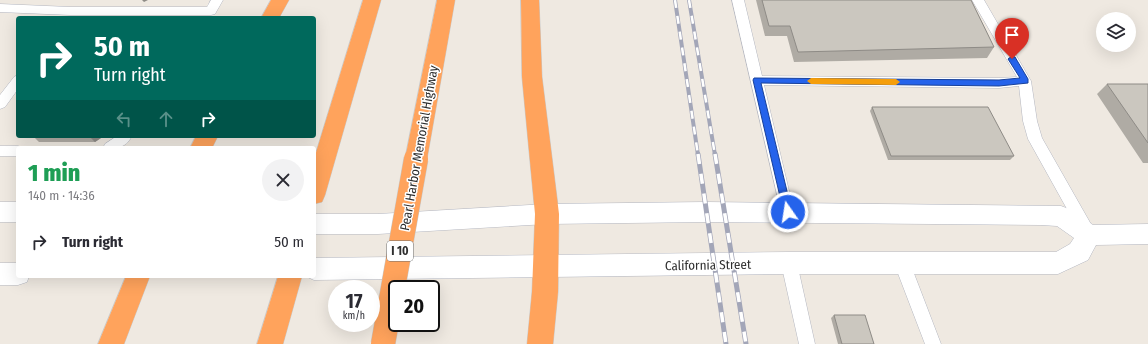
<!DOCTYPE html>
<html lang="en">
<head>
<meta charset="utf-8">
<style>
  :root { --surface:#fff; --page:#f2f2f3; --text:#2b2b33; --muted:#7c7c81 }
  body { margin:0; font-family:"Fira Sans Condensed",sans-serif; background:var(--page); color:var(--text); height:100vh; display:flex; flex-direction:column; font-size:15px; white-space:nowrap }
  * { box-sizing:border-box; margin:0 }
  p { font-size:13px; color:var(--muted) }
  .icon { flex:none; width:22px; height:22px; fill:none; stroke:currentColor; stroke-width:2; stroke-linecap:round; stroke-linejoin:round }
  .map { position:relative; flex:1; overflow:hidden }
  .details { position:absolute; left:16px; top:146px; width:300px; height:132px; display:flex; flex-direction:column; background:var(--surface); border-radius:4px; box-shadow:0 4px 16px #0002 }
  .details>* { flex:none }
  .guide { position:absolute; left:16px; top:16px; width:300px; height:122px; border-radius:4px; box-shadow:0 4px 16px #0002; background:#00695c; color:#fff; overflow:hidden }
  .buttons { position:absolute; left:1096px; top:12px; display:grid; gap:8px }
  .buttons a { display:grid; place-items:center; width:40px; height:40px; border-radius:50%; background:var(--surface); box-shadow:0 4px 16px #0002; font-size:20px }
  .speed { position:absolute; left:328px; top:280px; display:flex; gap:8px; font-size:20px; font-weight:700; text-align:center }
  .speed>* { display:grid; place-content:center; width:52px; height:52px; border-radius:50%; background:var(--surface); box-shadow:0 4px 16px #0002; line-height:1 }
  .speed small { font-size:10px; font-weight:400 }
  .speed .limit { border:2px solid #111; border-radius:6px; background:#fff; color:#111 }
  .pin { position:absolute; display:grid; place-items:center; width:34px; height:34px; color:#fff; margin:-41px -17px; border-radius:50% 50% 50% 0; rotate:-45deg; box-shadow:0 0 4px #0007 }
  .pin .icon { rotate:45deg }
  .me { position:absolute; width:44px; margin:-22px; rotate:347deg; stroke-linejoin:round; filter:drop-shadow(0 0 3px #0008) }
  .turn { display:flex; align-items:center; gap:14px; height:84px; padding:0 12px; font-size:18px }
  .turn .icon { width:52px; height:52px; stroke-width:2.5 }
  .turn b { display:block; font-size:28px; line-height:34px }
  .lanes { display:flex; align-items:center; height:38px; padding:0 12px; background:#0003; justify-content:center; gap:20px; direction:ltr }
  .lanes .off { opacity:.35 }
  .round { display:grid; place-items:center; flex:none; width:42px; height:42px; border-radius:21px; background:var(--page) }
  .summary { display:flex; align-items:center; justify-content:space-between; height:68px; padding:0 12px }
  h1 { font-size:24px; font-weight:800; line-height:30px; color:#1e9e55 }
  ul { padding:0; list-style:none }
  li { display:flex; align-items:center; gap:12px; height:56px; padding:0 12px }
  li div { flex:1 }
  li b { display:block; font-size:15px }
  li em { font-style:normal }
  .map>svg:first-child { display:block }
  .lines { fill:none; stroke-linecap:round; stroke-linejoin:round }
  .lane-casing { stroke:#b4b7c1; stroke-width:1 }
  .secondary-casing { stroke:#b4b7c1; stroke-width:1 }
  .highway-casing { stroke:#c9c9c9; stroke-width:1 }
  .lane { fill:#fff; fill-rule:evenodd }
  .secondary { fill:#fff; fill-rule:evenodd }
  .highway { fill:#ffa35c; fill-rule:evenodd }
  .rail-far1-casing { stroke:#a3a6b8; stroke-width:4 }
  .rail-casing { stroke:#a3a6b8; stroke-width:5 }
  .rail-far1 { stroke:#fff; stroke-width:2.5; stroke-dasharray:8; stroke-linecap:butt }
  .rail { stroke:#fff; stroke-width:3.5; stroke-dasharray:10; stroke-linecap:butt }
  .highway-bridge-casing { stroke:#c9c9c9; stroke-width:25; stroke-linecap:butt }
  .highway-bridge { stroke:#ffa35c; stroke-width:24 }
  .wall { fill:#afaba4 }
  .shaded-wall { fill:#8e8b86 }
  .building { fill:#cbc7bf; stroke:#8e8b86 }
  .route { fill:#2563eb; stroke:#184099 }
  .slow { fill:#f59e0b }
  .labels { text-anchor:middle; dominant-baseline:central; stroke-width:3; stroke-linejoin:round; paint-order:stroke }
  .shield { fill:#fff; stroke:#6d6d6d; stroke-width:1 }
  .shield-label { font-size:12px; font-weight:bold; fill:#2e2e2e }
  .street-label { font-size:13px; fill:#2e2e2e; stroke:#fff }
</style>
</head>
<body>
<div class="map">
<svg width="1148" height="344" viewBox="0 0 1148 344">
  <rect width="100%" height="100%" fill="#efe9e1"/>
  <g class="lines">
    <defs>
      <path id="lane" d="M211,0H223L215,14L211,15H70L0,12V4L70,7H207Z
        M732,0H744L762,76L999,78L1017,77L972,0H984L1031,81L1037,121L1042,138L1092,226L1094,231L1092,236L1087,237L1082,236L1028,139L1023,121L1019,86L999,88L764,85L794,212L792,216L787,218L782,216Z
        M18,75V89L5,107L0,109V95L14,77Z
        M117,136H132C125,149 117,148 103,148L105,144Z
        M0,146H18L23,148H18V156H0Z
        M789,256L794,258L797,263L815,344H799L781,263L784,258Z
        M902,256L907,258L910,263L941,344H925L894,263L897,258Z"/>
      <path id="secondary" d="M0,202H18V222H0Z
        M706,202L1061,206L1069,209L1093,225L1148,224V244L1096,245L1088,260L1058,274H789L314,280L305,276H314V258L789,252H1056L1070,244L1074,238L1057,226L1041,225L706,222L547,224L378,234H314V214H378L547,204Z
        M0,263H18V276H29L27,282L18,285H0Z"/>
      <path id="highway" d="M271,0H289L279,18H261Z
        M363,0H381L325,195L322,202L314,204V159Z
        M437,0H455L427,159L424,165L416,168L408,165L405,159Z
        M521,0H539L542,77L559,214L558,292L553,344H527L532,292L535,214L522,77Z
        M196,136H218L212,148H190Z
        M126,276H150L124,344H98Z
        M278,276H302L283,344H257Z"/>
    </defs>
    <use href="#lane" class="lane-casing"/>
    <use href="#secondary" class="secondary-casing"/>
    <use href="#highway" class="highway-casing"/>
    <use href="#lane" class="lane"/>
    <use href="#secondary" class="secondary"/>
    <use href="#highway" class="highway"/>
    <defs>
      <path id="rail-far1" d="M675,0L698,155
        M689,0L715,155"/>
      <path id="rail" d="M698,154L726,344
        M715,154L746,344"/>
    </defs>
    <use href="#rail-far1" class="rail-far1-casing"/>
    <use href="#rail" class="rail-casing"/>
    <use href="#rail-far1" class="rail-far1"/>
    <use href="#rail" class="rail"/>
    <defs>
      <path id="highway-bridge" d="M383,344L416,159"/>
    </defs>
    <use href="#highway-bridge" class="highway-bridge-casing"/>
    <use href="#highway-bridge" class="highway-bridge"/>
  </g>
  <path class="wall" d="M756,0H971L994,47L987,58L794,62L787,36H765Z
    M1107,84H1148V163H1143L1097,94Z
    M872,107L1014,156L1010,160H888L870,111Z
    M33,136H104L95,142H39Z
    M834,315L874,344H838L831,318Z"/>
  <path class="shaded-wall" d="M142,0H148L144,2Z
    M89,136H104L95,142Z"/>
  <path class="building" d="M762,0H971L994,47L798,52L790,26H769Z
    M1107,84H1148V143Z
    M872,107H988L1014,156H891Z
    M834,315H865L874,344H842Z"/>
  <path class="route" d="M1012,56L1015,57L1028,79V83L999,86L761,83L792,212L791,214H784L753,80L754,78L999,80L1020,78L1008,59Z"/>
  <path class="slow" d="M811,78L896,79L900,82L896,85L811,84L807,81Z"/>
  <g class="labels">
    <rect class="shield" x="387" y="241" width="26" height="20" rx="3"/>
    <g class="shield-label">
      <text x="400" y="251">I 10</text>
    </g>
    <g class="street-label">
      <text transform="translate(419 148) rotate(-80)">Pearl Harbor Memorial Highway</text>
      <text transform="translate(708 265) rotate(-1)">California Street</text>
    </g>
  </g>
</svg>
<div class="buttons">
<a><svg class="icon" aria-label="layers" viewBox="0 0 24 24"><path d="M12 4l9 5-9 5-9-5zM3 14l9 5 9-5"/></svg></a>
</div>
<div class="speed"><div>17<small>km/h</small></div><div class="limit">20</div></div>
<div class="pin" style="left:1012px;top:59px;background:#d93025"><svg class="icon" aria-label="arrive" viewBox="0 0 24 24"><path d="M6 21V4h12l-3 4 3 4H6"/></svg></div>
<svg class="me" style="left:788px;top:212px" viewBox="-20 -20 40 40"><circle r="17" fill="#2563eb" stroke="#fff" stroke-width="3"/><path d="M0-11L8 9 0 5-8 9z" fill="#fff"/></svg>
<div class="guide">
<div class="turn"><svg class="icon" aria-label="right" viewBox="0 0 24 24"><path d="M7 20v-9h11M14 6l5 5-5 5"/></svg><div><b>50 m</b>Turn right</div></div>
<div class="lanes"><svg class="icon off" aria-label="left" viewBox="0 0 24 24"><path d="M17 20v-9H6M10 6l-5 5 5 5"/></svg><svg class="icon off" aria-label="ahead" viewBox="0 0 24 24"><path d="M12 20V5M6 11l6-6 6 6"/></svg><svg class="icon" aria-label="right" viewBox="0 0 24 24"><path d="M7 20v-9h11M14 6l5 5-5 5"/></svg></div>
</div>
<section class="details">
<div class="summary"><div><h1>1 min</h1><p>140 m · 14:36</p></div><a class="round"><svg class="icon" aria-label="close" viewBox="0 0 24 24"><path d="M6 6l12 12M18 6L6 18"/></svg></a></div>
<ul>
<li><svg class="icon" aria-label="right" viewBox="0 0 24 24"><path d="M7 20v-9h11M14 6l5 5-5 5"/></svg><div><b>Turn right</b></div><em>50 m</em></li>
</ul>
</section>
</div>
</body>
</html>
